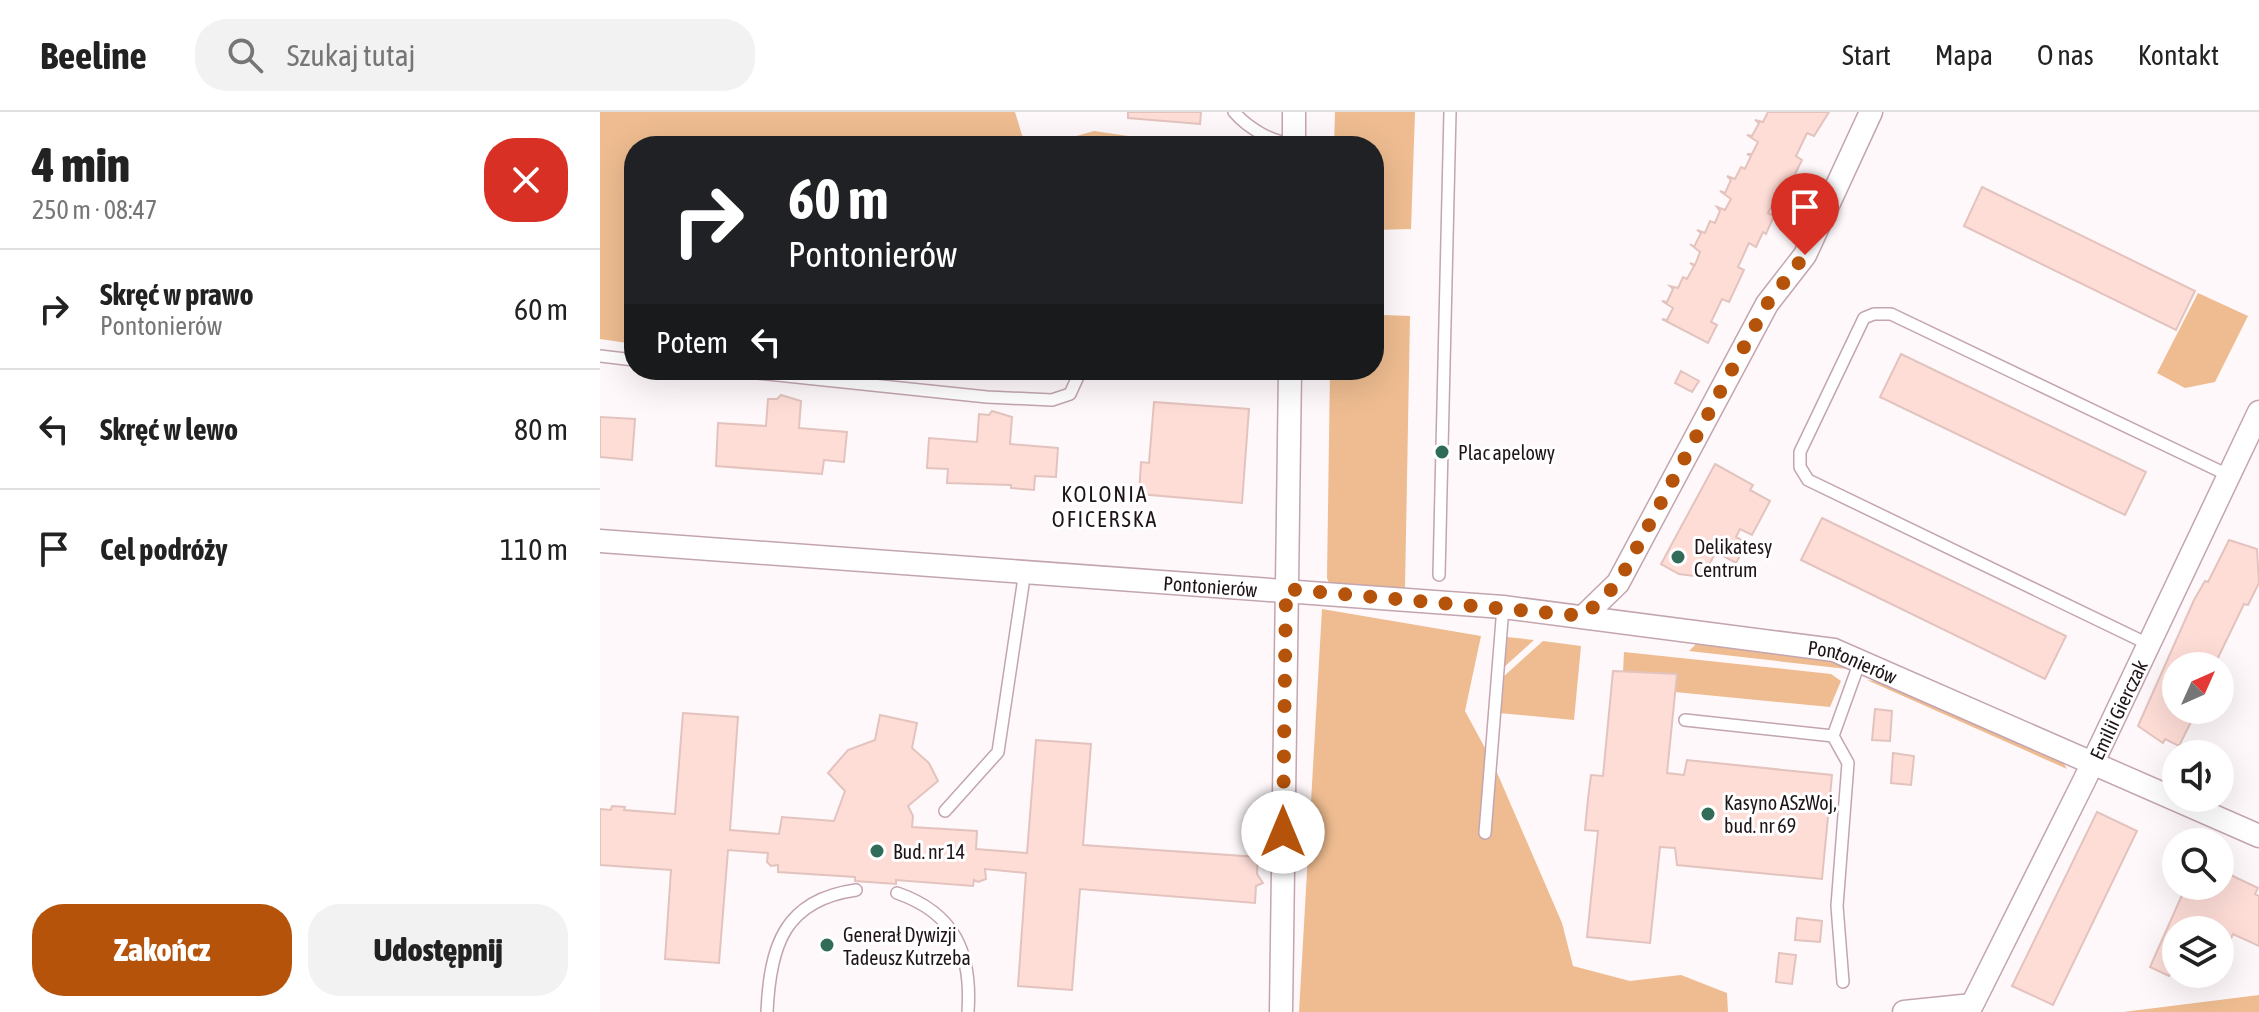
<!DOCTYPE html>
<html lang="pl">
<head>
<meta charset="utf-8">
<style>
  :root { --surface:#fff; --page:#f2f2f2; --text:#222; --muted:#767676; --line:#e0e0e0; --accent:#b45309 }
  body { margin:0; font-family:"Asap Condensed",sans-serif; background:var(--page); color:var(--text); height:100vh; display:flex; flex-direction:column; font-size:30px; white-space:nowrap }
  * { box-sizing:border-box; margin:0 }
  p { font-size:26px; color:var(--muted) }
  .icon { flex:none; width:44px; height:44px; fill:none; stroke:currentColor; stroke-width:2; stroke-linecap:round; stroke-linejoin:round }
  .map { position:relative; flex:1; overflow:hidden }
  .side { display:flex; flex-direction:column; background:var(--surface); width:600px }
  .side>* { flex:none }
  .hud { position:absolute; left:24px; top:24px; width:760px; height:244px; border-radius:32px; box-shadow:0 8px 32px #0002; background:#202124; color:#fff; overflow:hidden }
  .needle { width:52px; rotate:45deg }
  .buttons { position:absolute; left:1562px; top:540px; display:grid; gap:16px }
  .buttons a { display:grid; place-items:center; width:72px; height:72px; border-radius:50%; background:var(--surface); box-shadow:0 8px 32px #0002; font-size:40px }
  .pin { position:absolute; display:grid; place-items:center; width:68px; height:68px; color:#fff; margin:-82px -34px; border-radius:50% 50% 50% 0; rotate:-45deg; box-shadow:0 0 8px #0007 }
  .pin .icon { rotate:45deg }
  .me { position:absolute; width:88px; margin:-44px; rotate:0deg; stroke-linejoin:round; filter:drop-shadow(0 0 6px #0008) }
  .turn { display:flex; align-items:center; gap:28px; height:168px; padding:0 32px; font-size:36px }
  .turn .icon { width:104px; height:104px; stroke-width:2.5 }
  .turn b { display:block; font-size:56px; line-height:68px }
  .then { display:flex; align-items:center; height:76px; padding:0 32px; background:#0003; gap:16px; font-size:30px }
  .round { display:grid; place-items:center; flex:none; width:84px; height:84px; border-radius:32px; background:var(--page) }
  .head { display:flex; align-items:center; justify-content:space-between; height:136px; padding:0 32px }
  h1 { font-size:48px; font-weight:800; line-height:60px }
  .action { display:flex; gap:16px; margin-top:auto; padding:16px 32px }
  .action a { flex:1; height:92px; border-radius:32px; background:var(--accent); color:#fff; font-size:32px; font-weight:800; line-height:92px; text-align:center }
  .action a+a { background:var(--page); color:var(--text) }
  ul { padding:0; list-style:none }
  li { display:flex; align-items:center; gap:24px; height:120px; padding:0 32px; border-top:2px solid var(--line) }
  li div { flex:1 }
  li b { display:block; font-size:30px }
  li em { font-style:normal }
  header { display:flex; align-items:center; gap:48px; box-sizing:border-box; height:112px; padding:0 40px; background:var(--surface); border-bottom:2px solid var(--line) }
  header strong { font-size:38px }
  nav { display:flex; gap:44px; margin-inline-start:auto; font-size:28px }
  .search { width:560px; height:72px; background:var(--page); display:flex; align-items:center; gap:20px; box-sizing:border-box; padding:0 28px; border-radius:32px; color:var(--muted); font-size:30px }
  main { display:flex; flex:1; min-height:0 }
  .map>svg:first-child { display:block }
  .green { fill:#eebc90 }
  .building { fill:#feddd7; stroke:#e3c3be; stroke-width:2 }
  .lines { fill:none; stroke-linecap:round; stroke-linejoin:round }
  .lane-casing { stroke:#c3a5b0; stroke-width:14 }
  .street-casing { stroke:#c3a5b0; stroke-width:25 }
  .lane { stroke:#fff; stroke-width:11 }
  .street { stroke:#fff; stroke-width:22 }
  .route { stroke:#b45309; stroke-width:14; stroke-dasharray:0 25.2 }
  .poi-dot { fill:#306c57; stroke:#fff; stroke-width:3 }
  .labels { text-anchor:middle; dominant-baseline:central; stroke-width:6; stroke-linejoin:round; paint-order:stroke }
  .poi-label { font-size:20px; fill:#1f1418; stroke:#fff; text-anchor:start }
  .street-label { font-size:20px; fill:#1f1418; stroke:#fff }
  .neighbourhood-label { font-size:22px; letter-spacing:2px; fill:#1f1418; stroke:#fff }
</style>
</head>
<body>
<header>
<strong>Beeline</strong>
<div class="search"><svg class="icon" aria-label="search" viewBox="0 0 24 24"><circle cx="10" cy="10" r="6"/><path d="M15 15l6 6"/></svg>Szukaj tutaj</div>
<nav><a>Start</a><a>Mapa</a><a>O nas</a><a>Kontakt</a></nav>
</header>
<main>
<section class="side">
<div class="head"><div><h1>4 min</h1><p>250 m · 08:47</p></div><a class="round" style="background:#d93025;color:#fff"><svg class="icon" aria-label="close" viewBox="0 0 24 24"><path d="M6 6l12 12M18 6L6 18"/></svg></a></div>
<ul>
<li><svg class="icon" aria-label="right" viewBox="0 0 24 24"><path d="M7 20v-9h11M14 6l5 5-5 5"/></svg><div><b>Skręć w prawo</b><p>Pontonierów</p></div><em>60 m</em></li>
<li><svg class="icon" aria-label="left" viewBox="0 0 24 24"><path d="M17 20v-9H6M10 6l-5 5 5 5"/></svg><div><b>Skręć w lewo</b></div><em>80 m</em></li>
<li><svg class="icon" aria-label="arrive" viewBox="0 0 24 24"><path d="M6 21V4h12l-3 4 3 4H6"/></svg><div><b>Cel podróży</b></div><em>110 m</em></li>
</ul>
<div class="action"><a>Zakończ</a><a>Udostępnij</a></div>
</section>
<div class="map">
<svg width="1659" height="900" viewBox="0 0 1659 900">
  <rect width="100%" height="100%" fill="#fef8fa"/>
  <path class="green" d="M0,0H415L422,23L434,34H34V232L0,227Z
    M735,0H815L811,117L774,118V34H734Z
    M494,19L583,32L587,34H441Z
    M1598,181L1648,204L1615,270L1585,276L1557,261Z
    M774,197H782L783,203L810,204L805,476L729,471L727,466L730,258H774Z
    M722,497L881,524L865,599L892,649L962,811L973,854L1030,869L1081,863L1127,881L1128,900H699Z
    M907,525L934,528L903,556Z
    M943,529L981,534L974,608L899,601L903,565Z
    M1096,532L1233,548L1247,557L1089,539Z
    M1024,540L1231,562L1241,569L1230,595L1075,580L1077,562L1023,560Z
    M1267,568L1288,571L1461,647L1467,657Z
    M1659,883V900H1523Z"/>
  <path class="building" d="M528,0H601L600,12L528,6Z
    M1168,0H1229L1214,24L1207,21L1196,44L1202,48L1186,80L1180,78L1168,101L1174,104L1166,122L1163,120L1156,135L1149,131L1138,155L1144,158L1129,190L1122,187L1111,210L1117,213L1108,231L1062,207L1067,208L1073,196L1062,189L1067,190L1073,177L1070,174L1078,176L1083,165L1087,167L1094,154L1090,151L1095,153L1100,140L1090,132L1094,135L1101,121L1097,118L1105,121L1110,109L1115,111L1120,99L1117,95L1125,98L1131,87L1120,79L1125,81L1131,68L1127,64L1135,67L1141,55L1145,57L1151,44L1147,42H1152L1158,30L1147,23L1152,24L1159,11L1155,8L1163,10Z
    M1382,75L1595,179L1576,218L1364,114Z
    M1301,242L1546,360L1525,403L1280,285Z
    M1081,259L1099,269L1092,280L1075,271Z
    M181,283L201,289L199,316L247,320L244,350L224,348L222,362L116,354L118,311L166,314L168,287H177Z
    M554,290L649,297L642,391L539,382L541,350L549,351Z
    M392,299L412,305L410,332L458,336L456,365L435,364L434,378L411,376V373L347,371L348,357L327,356L329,326L377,330L379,302L389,303Z
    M0,305L35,307L32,348L0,345Z
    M1115,352L1153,373L1150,378L1170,389L1152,423L1140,417L1136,425L1147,431L1136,451L1116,440L1102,465L1079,462L1061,452Z
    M1222,406L1466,524L1445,567L1201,448Z
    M1629,428L1657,437L1659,471L1648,493L1644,492L1614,554H1576V598H1597L1579,634L1565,627L1563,631L1538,614L1594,488L1605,469L1608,470Z
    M1013,559L1077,562L1067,661L1084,663L1087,648L1232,663L1222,767L1077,753L1075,736L1060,735L1050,831L987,825L998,719L985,718L988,687L991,663L1003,664Z
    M1275,597L1292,599L1290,629L1272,628Z
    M83,601L138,605L130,718L179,722L182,705L234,709L245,679L228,661L248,638L275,628L280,603L317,611L312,636L329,651L338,669L308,694L313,704L312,715L377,719L376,737L427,741L436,628L491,632L483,733L658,745L657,762L663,771L656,774L655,791L480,777L472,878L418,874L426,761L385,757L386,767L378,770L374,768L373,774L296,768V772L255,769V765L178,760V753L171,754L167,750L168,741L128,738L119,851L65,847L71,758L0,753V697L11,698L12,694L25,695L24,698L75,702Z
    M1293,641L1314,644L1311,673L1291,671Z
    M1497,700L1537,719L1453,893L1412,874Z
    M1620,758L1658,776L1655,782L1659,784V834L1633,822L1620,850V818H1576V858L1573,856L1569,864L1550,855L1586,774H1620Z
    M1197,806L1222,809L1220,830L1195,828Z
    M1179,841L1196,843L1192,872L1176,870Z"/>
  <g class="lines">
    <defs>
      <path id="lane" d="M634,0C647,15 673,32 694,31
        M0,244L34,248
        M128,258L387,285L452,288L470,282L480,260
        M839,463L850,0
        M1548,532L1208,368L1200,355V340L1264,206L1274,202H1291L1630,364
        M1085,608L1233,624L1260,549
        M1233,624L1248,651L1237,794L1243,870
        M345,699L398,640L425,459
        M885,721L903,495
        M297,781C355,801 372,841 368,900
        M167,900C170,834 184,788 256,778"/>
      <g id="street">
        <path d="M694,34V0"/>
        <path id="s1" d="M0,429L903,495L1234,538L1659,724"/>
        <path d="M984,504L1018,471L1167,192L1205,143L1271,0"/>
        <path d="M681,900L690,258"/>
        <path id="s2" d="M1304,900L1372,893L1484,669L1659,300"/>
      </g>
    </defs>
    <use href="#lane" class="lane-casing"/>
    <use href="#street" class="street-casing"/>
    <use href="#lane" class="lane"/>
    <use href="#street" class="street"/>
  </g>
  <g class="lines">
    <path class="route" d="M683,720L686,477L984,504L1018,471L1167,192L1205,143"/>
  </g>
  <g class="poi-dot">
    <circle cx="842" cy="340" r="8"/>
    <circle cx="1078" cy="445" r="8"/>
    <circle cx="1108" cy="702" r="8"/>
    <circle cx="277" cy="739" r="8"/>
    <circle cx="227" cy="833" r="8"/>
  </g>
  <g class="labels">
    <g class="poi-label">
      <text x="858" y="340">Plac apelowy</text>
      <text x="1094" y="434">Delikatesy<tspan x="1094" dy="23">Centrum</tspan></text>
      <text x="1124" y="690">Kasyno ASzWoj,<tspan x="1124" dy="23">bud. nr 69</tspan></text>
      <text x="293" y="739">Bud. nr 14</text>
      <text x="243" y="822">Generał Dywizji<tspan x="243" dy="23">Tadeusz Kutrzeba</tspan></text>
    </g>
    <g class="street-label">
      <text stroke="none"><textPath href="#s1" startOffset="612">Pontonierów</textPath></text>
      <text stroke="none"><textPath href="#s1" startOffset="1260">Pontonierów</textPath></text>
      <text stroke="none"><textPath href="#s2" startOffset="398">Emilii Gierczak</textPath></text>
    </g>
    <g class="neighbourhood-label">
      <text x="505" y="382">KOLONIA<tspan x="505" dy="25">OFICERSKA</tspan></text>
    </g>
  </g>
</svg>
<div class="buttons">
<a><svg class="needle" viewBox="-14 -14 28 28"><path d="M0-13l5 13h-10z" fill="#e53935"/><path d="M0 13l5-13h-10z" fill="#767676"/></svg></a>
<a><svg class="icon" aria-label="sound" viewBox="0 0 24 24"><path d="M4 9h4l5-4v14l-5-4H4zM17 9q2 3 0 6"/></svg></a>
<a><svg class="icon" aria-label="search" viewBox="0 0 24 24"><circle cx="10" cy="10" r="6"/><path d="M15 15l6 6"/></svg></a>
<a><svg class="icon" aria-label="layers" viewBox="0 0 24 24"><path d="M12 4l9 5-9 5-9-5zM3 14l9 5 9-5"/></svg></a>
</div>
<div class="pin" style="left:1205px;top:143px;background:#d93025"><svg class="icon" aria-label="arrive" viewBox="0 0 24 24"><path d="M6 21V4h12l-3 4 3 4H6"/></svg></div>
<svg class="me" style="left:683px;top:720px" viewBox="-20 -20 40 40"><circle r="19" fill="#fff"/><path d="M0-13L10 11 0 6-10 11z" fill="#b45309"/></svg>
<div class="hud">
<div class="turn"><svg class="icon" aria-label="right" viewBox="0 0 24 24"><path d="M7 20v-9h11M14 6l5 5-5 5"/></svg><div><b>60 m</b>Pontonierów</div></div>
<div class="then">Potem<svg class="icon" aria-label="left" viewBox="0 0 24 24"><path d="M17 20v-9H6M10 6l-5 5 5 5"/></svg></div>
</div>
</div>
</main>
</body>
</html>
